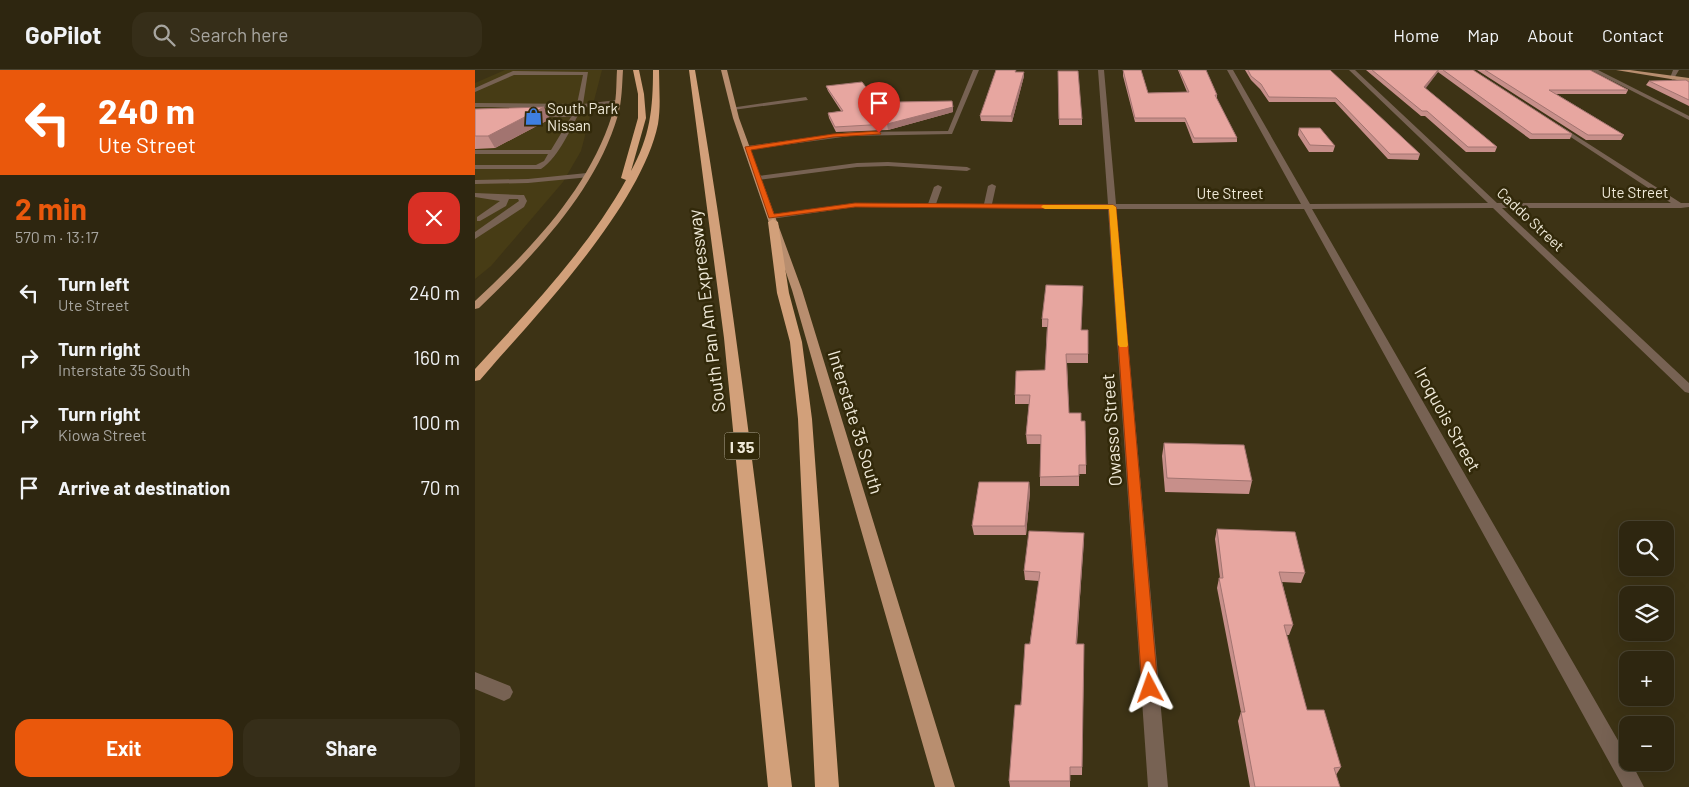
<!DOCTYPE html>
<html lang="en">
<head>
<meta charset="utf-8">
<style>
  :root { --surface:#2e2610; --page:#362e19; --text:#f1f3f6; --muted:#a7a59f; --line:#494330; --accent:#ea580c }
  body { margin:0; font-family:Barlow,sans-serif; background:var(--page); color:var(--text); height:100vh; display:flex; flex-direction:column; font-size:19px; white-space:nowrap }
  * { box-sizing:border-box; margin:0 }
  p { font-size:16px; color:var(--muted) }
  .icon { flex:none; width:28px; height:28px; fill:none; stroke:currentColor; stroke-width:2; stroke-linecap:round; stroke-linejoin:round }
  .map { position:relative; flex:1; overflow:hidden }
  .panel { display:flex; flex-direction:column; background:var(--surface); width:475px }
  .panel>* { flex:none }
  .top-card { background:#ea580c; color:#fff; overflow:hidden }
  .tools { position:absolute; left:1144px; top:451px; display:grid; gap:10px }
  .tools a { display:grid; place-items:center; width:55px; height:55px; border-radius:10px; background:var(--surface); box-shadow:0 5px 20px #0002,0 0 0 1px var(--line); font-size:25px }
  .pin { position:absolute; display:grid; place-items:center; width:42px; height:42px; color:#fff; margin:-51px -21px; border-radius:50% 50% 50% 0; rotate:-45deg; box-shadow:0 0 5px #0007 }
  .pin .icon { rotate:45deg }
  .me { position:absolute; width:55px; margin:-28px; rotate:356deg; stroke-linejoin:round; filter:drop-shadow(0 0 4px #0008) }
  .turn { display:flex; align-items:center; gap:18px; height:105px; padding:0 15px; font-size:22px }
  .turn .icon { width:65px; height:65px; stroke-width:2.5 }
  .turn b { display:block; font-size:35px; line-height:42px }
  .round { display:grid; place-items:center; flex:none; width:52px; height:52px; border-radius:15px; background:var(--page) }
  .head { display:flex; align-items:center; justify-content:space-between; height:85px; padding:0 15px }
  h1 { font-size:30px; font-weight:700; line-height:38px; color:var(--accent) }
  .cta { display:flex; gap:10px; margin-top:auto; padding:10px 15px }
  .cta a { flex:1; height:58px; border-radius:15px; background:var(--accent); color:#fff; font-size:20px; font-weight:700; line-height:58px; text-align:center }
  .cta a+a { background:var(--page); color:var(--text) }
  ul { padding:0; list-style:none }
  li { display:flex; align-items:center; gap:15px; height:65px; padding:0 15px }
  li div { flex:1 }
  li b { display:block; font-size:19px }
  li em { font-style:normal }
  header { display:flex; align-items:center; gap:30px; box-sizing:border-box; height:70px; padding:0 25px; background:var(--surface); border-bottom:1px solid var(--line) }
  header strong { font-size:24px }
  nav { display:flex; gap:28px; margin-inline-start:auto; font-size:18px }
  .search { width:350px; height:45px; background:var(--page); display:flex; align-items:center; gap:12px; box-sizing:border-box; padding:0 18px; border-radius:15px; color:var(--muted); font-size:19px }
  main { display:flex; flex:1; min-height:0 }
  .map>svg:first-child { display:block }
  .built { fill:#473c15 }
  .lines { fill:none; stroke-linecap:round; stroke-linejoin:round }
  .minor { fill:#776253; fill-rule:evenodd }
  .major { fill:#b88e6f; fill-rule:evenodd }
  .highway { fill:#d2a07a; fill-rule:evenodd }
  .wall { fill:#c78f8a }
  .shaded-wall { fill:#a27470 }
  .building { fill:#e7a6a0; stroke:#a27470 }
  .route { fill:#ea580c; stroke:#983908 }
  .slow { fill:#f59e0b }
  .labels { text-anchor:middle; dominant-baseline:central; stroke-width:5; stroke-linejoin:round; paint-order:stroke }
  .far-poi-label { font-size:15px; fill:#efe9d8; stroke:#32290a; text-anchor:start }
  .far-street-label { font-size:15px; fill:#efe9d8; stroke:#32290a }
  .shield { fill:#32290a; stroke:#b6af9a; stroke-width:1 }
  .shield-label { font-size:16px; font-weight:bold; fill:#efe9d8 }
  .street-label { font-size:18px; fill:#efe9d8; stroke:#32290a }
</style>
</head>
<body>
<header>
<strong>GoPilot</strong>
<div class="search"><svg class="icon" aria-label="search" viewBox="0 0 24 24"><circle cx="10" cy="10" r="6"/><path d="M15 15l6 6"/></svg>Search here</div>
<nav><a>Home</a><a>Map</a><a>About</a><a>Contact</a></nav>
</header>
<main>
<section class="panel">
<div class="top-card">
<div class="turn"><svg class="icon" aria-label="left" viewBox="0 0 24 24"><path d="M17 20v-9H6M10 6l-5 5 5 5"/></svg><div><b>240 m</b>Ute Street</div></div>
</div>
<div class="head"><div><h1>2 min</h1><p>570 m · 13:17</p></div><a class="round" style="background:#d93025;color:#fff"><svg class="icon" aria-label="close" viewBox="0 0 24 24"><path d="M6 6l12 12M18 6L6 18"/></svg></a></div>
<ul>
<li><svg class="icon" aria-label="left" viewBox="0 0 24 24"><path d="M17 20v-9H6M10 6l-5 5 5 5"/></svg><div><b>Turn left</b><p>Ute Street</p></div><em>240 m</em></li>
<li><svg class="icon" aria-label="right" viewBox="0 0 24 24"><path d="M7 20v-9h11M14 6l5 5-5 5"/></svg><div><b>Turn right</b><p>Interstate 35 South</p></div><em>160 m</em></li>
<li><svg class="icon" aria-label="right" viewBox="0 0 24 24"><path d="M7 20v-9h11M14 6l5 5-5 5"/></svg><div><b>Turn right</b><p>Kiowa Street</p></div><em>100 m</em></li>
<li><svg class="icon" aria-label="arrive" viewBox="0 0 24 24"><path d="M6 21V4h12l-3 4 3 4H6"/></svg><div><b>Arrive at destination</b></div><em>70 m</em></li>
</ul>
<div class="cta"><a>Exit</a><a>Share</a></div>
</section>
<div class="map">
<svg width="1214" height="717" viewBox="0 0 1214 717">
  <rect width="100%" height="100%" fill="#3d3315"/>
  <path class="built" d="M30,0H127L106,81L88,112L16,196L0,209V13Z"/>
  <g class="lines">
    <path class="minor" d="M498,0H504L477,64L375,66L272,80L269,78L272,76L375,62L473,61Z
      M623,0H629L641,134H826L752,0H758L835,134L1013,133L874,0H880L1022,133H1196L1082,58V56L1084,55L1206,133H1214V137L1206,138H1027L1214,313V323L1210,322L1018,138L837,139L1152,686V692H1156L1169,717H1148L829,139H641L693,717H673L633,139L380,137L296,149L292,147L296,145L380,133L453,134L459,117L463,115L467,117L461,134H509L513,116L517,114L521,116L517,134H633Z
      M1116,0H1123L1214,46V50Z
      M1198,0H1204L1198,10L1195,8Z
      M38,1L113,2L108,34L142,30L145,32L107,38C96,57 85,86 66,99H0V95H61L69,91L73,84H0V80H76L96,47H57L54,45L57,43H98L101,38L0,37V33L102,34L108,5H39L0,22V18Z
      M331,27L333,30L258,40L255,38Z
      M413,92L492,97L496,99L492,101L413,96L382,97L283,110L279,108L283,106L382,93Z
      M112,103H115V107L53,113L0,114V110L53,109Z
      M0,123L46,125H49L52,131L49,137L0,169V162L44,131L43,129H34L31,136L5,151H2V147L25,131L0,127Z
      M0,602L35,616L38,622L35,628L29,631L0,619Z"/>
    <path class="major" d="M142,0H148C147,15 147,31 143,45C121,121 59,185 4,238L0,239V231C55,180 114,119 137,45C142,31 141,15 142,0Z
      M246,0H252L264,48L327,220L480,717H460L317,220L258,48Z
      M1141,0H1155L1214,8V12Z"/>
    <path class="highway" d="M158,0H164L169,24L171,48L156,101C175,67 178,39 178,0H184C184,18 186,36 183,54C167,132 71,235 18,295L5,310L0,311V299C54,240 112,180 151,110L146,108L163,48V24Z
      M214,0H220C261,238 288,477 317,717H293L249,268Z
      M298,149L303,152L314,223L327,272L337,349L364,717H340L323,349L315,272L302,223L293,152Z"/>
  </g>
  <path class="wall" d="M648,0H666L673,23L712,22L703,0H731L742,25V29L762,68V72L718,73L710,52H660L648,6Z
    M770,0H855L945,84L943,90L913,89L860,32H794L785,19L776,10Z
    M891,0H998L1097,64L1095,69H1055L963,2L950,18L1022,77L1020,82H991L950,46H946Z
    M1002,0H1115L1153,20L1151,24H1081L1149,65L1146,70H1111Z
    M583,1L607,49V55H584Z
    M542,2L549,6L537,52L506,51L505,46Z
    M1174,11L1214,12V36L1171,15Z
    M351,16L414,47L478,42L413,60L361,62L354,48L353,43L366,41L353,21Z
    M0,39L75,49L20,78L0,79Z
    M824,58L860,76L858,82H834L823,65Z
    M608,216L606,260H613V293H592L594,343L606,351L611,395V404H604V416H565V407L566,374H552L551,365L554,334H540V325L570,300L572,257H567V249Z
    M689,373L777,411L774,424L690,422L687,386Z
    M554,412L555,422L551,465H499L497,456Z
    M742,459L830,503L826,513L807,512L818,555L814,565H811L832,640L866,697L861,705L865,717H775L763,651L766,642L742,518L744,508H745L740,469Z
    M609,463L602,574H609L607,705H595V717H535L534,711L564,511L550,510L549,501Z"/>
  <path class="shaded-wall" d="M963,0H964L963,2L948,22L949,17Z
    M549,2V6L537,52L536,46Z
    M69,37L75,49L20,78L13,66Z
    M478,37V42L413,60L412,54Z
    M554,412L555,422L551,465L550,456Z
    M609,463V472L601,583V574Z"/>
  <path class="building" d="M521,0H541L540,2H549L536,46H505Z
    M648,0H666L673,23L714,22L704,0H731L742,25H740L762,68H719L710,48H660Z
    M773,0H855L945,84H915L861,28L794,27L786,14L776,6Z
    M897,0H963L949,17L1022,77H993L952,41H947Z
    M968,0H998L1097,64H1057Z
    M1010,0H1115L1153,20H1074L1149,65H1113Z
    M583,1H603L607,49H584Z
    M1211,10L1214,12V30L1174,11Z
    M387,12L414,47L422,32L477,31L478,37L412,54L360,57L353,43L368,41L351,16Z
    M69,37L13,66H0V39Z
    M824,58H845L860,76L835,75Z
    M571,215L608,216L606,260H613V284H591L594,343H606V351H610L611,395H604V406L565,407L566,365H551L555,325H540L541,301L570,300L573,249H567Z
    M689,373L769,375L777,411L692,408Z
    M504,412H554L550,456H497Z
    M742,459L820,462L830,503L804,502L818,555H809L832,640H849L866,697L859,698L865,717H780L766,642H770L744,508H748Z
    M554,461L609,463L601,574H609L607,697H595V711H534L540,635H546L550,574H555L565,502L549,501Z"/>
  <path class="route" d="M404,61L406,64L358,67L276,80L299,144L380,133L638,135L641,137L683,618L681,624L675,626L670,624L667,618L634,139L380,137L294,148L270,77L358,64Z"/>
  <path class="slow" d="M568,135H638L641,137L653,275L652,277H645L643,275L634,139H570L566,137Z"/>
  <defs>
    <symbol id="shop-bare" viewBox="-9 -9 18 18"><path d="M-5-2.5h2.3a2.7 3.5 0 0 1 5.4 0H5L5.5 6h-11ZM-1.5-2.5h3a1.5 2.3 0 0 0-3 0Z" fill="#3f7fe0" stroke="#32290a" stroke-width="2.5" paint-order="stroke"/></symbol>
  </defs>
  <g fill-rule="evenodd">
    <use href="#shop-bare" x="46" y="34" width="25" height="25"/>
  </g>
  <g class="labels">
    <g class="far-poi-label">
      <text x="72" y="38">South Park<tspan x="72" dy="17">Nissan</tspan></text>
    </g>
    <g class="far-street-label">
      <text x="1160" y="122">Ute Street</text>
      <text x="755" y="123">Ute Street</text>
      <text transform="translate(1056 149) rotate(43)">Caddo Street</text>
    </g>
    <rect class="shield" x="249.5" y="362.5" width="35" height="27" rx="4"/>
    <g class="shield-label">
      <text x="267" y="376">I 35</text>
    </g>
    <g class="street-label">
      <text transform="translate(231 241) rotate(-97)">South Pan Am Expressway</text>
      <text transform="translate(973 349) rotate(61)">Iroquois Street</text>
      <text transform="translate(381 352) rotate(73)">Interstate 35 South</text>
      <text transform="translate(636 360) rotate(-94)">Owasso Street</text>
    </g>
  </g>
</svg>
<div class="tools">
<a><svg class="icon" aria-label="search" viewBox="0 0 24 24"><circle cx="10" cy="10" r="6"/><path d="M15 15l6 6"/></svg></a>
<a><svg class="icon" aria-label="layers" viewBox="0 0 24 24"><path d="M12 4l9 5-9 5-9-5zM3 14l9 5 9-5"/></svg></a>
<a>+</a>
<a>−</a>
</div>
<div class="pin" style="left:404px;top:63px;background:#d93025"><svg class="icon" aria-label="arrive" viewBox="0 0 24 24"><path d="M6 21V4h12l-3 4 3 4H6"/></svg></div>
<svg class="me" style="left:675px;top:618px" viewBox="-20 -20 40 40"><path d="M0-17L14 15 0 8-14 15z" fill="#ea580c" stroke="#fff" stroke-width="4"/></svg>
</div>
</main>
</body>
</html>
